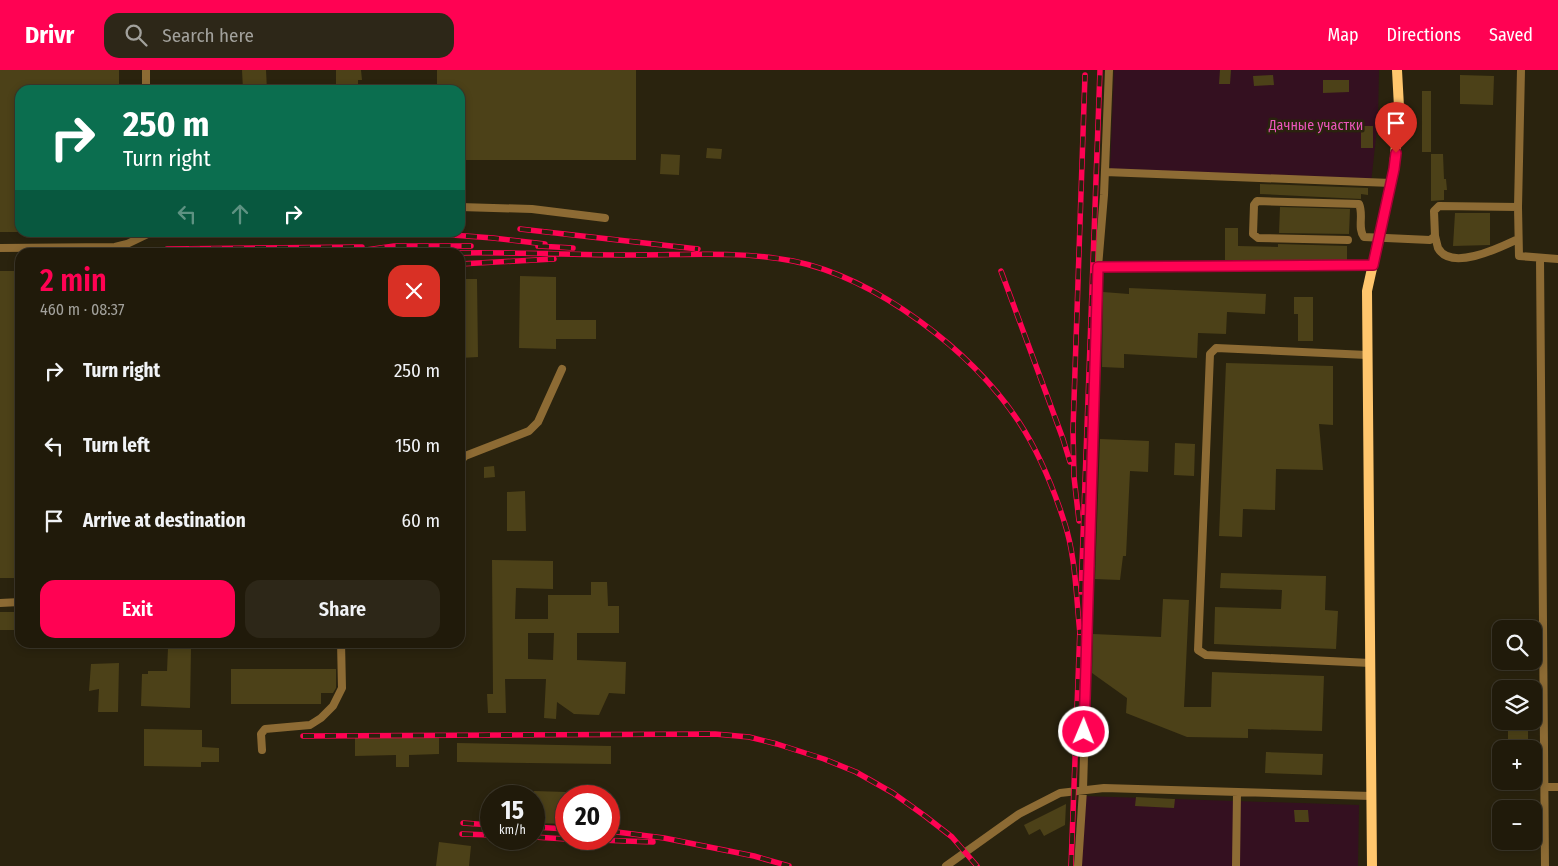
<!DOCTYPE html>
<html lang="en">
<head>
<meta charset="utf-8">
<style>
  :root { --surface:#201a0a; --page:#2d2718; --text:#f1f3f6; --muted:#a2a19c; --line:#3d382b; --accent:#ff0253 }
  body { margin:0; font-family:"Fira Sans Condensed",sans-serif; background:var(--page); color:var(--text); height:100vh; display:flex; flex-direction:column; font-size:19px; white-space:nowrap }
  * { box-sizing:border-box; margin:0 }
  p { font-size:16px; color:var(--muted) }
  .icon { flex:none; width:28px; height:28px; fill:none; stroke:currentColor; stroke-width:2; stroke-linecap:round; stroke-linejoin:round }
  .map { position:relative; flex:1; overflow:hidden }
  .drawer { position:absolute; left:15px; top:178px; width:450px; height:400px; display:flex; flex-direction:column; background:var(--surface); border-radius:15px; box-shadow:0 2px 8px #0003,0 0 0 1px var(--line) }
  .drawer>* { flex:none }
  .hud { position:absolute; left:15px; top:15px; width:450px; height:152px; border-radius:15px; box-shadow:0 2px 8px #0003,0 0 0 1px var(--line); background:#0b6e4f; color:#fff; overflow:hidden }
  .controls { position:absolute; left:1492px; top:550px; display:grid; gap:10px }
  .controls a { display:grid; place-items:center; width:50px; height:50px; border-radius:10px; background:var(--surface); box-shadow:0 2px 8px #0003,0 0 0 1px var(--line); font-size:25px }
  .speed { position:absolute; left:480px; top:715px; display:flex; gap:10px; font-size:25px; font-weight:700; text-align:center }
  .speed>* { display:grid; place-content:center; width:65px; height:65px; border-radius:50%; background:var(--surface); box-shadow:0 2px 8px #0003,0 0 0 1px var(--line); line-height:1 }
  .speed small { font-size:12px; font-weight:400 }
  .speed .limit { border:8px solid #d22; background:#fff; color:#111 }
  .pin { position:absolute; display:grid; place-items:center; width:42px; height:42px; color:#fff; margin:-51px -21px; border-radius:50% 50% 50% 0; rotate:-45deg; box-shadow:0 0 5px #0007 }
  .pin .icon { rotate:45deg }
  .me { position:absolute; width:55px; margin:-28px; rotate:1deg; stroke-linejoin:round; filter:drop-shadow(0 0 4px #0008) }
  .turn { display:flex; align-items:center; gap:18px; height:105px; padding:0 25px; font-size:22px }
  .turn .icon { width:65px; height:65px; stroke-width:2.5 }
  .turn b { display:block; font-size:35px; line-height:42px }
  .lanes { display:flex; align-items:center; height:48px; padding:0 25px; background:#0003; justify-content:center; gap:25px; direction:ltr }
  .lanes .off { opacity:.35 }
  .round { display:grid; place-items:center; flex:none; width:52px; height:52px; border-radius:15px; background:var(--page) }
  .overview { display:flex; align-items:center; justify-content:space-between; height:85px; padding:0 25px }
  h1 { font-size:30px; font-weight:600; line-height:38px; color:var(--accent) }
  .action { display:flex; gap:10px; margin-top:auto; padding:10px 25px }
  .action a { flex:1; height:58px; border-radius:15px; background:var(--accent); color:#fff; font-size:20px; font-weight:600; line-height:58px; text-align:center }
  .action a+a { background:var(--page); color:var(--text) }
  ul { padding:0; list-style:none }
  li { display:flex; align-items:center; gap:15px; height:75px; padding:0 25px }
  li div { flex:1 }
  li b { display:block; font-size:19px }
  li em { font-style:normal }
  header { display:flex; align-items:center; gap:30px; box-sizing:border-box; height:70px; padding:0 25px; background:var(--accent); color:#fff }
  header strong { font-size:24px }
  nav { display:flex; gap:28px; margin-inline-start:auto; font-size:18px }
  .search { width:350px; height:45px; background:var(--page); display:flex; align-items:center; gap:12px; box-sizing:border-box; padding:0 18px; border-radius:15px; color:var(--muted); font-size:19px }
  .map>svg:first-child { display:block }
  .green { fill:#341020 }
  .building { fill:#4c4118; fill-rule:evenodd }
  .lines { fill:none; stroke-linecap:round; stroke-linejoin:round }
  .lane { stroke:#8d6b34; stroke-width:8 }
  .secondary { stroke:#ffc66d; stroke-width:10 }
  .rail-casing { stroke:#ff0253; stroke-width:5.5 }
  .rail { stroke:#2a230e; stroke-width:4; stroke-dasharray:11; stroke-linecap:butt }
  .route-casing { stroke:#a60136; stroke-width:12 }
  .route { stroke:#ff0253; stroke-width:9 }
  .labels { text-anchor:middle; dominant-baseline:central; stroke-width:5; stroke-linejoin:round; paint-order:stroke }
  .park-label { font-size:14px; fill:#eb56ba; stroke:#2a230e }
</style>
</head>
<body>
<header>
<strong>Drivr</strong>
<div class="search"><svg class="icon" aria-label="search" viewBox="0 0 24 24"><circle cx="10" cy="10" r="6"/><path d="M15 15l6 6"/></svg>Search here</div>
<nav><a>Map</a><a>Directions</a><a>Saved</a></nav>
</header>
<div class="map">
<svg width="1558" height="796" viewBox="0 0 1558 796">
  <rect width="100%" height="100%" fill="#2a230e"/>
  <path class="green" d="M1114,0H1379L1378,49L1371,113L1110,99Z
    M1083,726L1359,735L1358,796H1082Z"/>
  <path class="building" d="M0,0H119V20H20V162H0Z
    M242,0H266L267,20H243Z
    M336,0H361L362,10H358V20H336Z
    M437,0H636V90H460V20H437Z
    M1220,0H1231L1230,14H1219Z
    M1273,5L1274,15L1254,16L1253,6Z
    M1460,5L1494,6L1493,35L1460,34Z
    M1323,10H1349V22L1323,23Z
    M1422,21H1431V82H1422Z
    M1361,56H1373V78H1361Z
    M707,78L722,79L721,89L706,88Z
    M661,84L680,85L679,105L660,104Z
    M1431,84H1443L1444,109H1446L1447,120H1444V130L1431,131Z
    M1260,114L1368,118V125L1361,124V129L1260,124Z
    M1280,137L1350,139L1349,164L1279,163Z
    M1455,143H1490V175L1453,176Z
    M1225,158H1238V176L1278,177V174L1347,176V190H1225Z
    M0,201H20V508H0Z
    M520,206L556,207V250H596V269H556V279L519,278Z
    M460,209H477L478,287L460,288Z
    M1129,218L1266,224L1265,244L1227,242L1226,264L1198,263L1197,288L1124,284V298L1102,297L1103,222L1129,224Z
    M1294,227H1313V271H1298V244H1294Z
    M1226,293L1333,296V355L1319,354L1323,400L1276,399L1275,440L1243,439L1242,467L1219,466Z
    M1100,369L1149,371L1148,402L1130,401L1126,486H1123L1120,510L1095,509Z
    M1175,373L1195,374L1194,406L1174,405Z
    M494,396L495,407L484,408V397Z
    M525,421L526,461H507V422Z
    M492,490L553,491V519L516,518L515,549H548V525H591V512H607L608,536H619V563H577V590L626,592L625,624L609,623L599,645L574,644L557,632L556,649L544,648L546,609H505L506,643H488L487,624H493ZM528,563H554L553,590L528,589Z
    M1221,503L1326,506L1325,540L1338,541L1336,579L1214,574L1215,537L1281,539L1282,520L1220,518Z
    M1163,529L1189,530L1184,637H1211L1212,602L1324,606L1322,661L1248,659V668L1187,667L1126,643L1127,628L1092,603L1093,564L1161,567Z
    M0,542H20V560H0Z
    M168,578L191,579L190,638L141,636L142,604H148V601H167Z
    M119,593L118,642H98L99,619L89,621L91,594Z
    M231,599H336V618L333,623H321V634H231Z
    M1508,651H1528V679H1508Z
    M144,659L202,660V677L219,678V692H201V697L144,696Z
    M439,666V684L409,685V697H396V685L355,686V667Z
    M457,673L611,676V694L457,692Z
    M1266,682L1323,684L1322,705L1265,703Z
    M534,721L566,722V754L534,753Z
    M1136,727L1175,729L1174,738L1135,736Z
    M1066,734L1065,755L1044,766L1040,759L1029,765L1024,755Z
    M1294,740H1308L1309,752H1295Z
    M439,772L471,776L469,796H436Z"/>
  <g class="lines">
    <path class="lane" d="M146,0V20
      M1521,0L1518,137L1519,186L1558,189
      M1105,102L1391,113
      M460,137L532,139L605,148
      M1435,166C1436,170 1437,174 1438,178C1451,202 1501,177 1518,169
      M1348,170L1258,168L1253,164L1254,135L1257,131L1359,134C1364,145 1357,158 1364,167L1430,170L1435,166L1434,141L1439,136L1518,137
      M0,178L115,177L127,174L152,162
      M1540,189L1545,796
      M1098,197L1373,195
      M1367,285L1216,278L1210,284L1198,580L1206,585L1370,593
      M460,392L465,386L529,361L538,352L562,299
      M0,533L20,532
      M262,680L261,664L265,659L310,655L321,648L333,636L342,618L341,572
      M1545,717H1558
      M946,796L1019,744L1060,723L1104,718L1371,726
      M1078,796L1083,720L1098,197L1104,125L1109,0
      M1236,796L1237,723"/>
    <path class="secondary" d="M1372,796L1367,221L1394,99L1399,37L1397,0"/>
    <defs>
      <path id="rail" d="M520,159L698,179
        M356,164L452,165L493,168L545,174
        M538,176L573,178
        M167,179L362,177
        M352,182L394,176H471
        M460,183C519,182 578,185 637,185C689,185 741,181 793,191C877,208 972,281 1019,352C1038,381 1053,417 1064,451C1076,487 1076,527 1080,564
        M460,194L554,189
        M1001,201L1063,369L1070,392
        M1079,451L1074,407L1073,360L1085,5
        M1081,522L1100,0
        M303,666L715,664L749,667L777,674L824,689L856,702L893,723L925,746L952,767L977,796
        M463,753L491,755
        M534,757L566,759
        M609,761L664,768L754,786L789,796
        M462,764L491,765
        M534,767L566,769
        M571,769L653,772
        M1071,796L1080,557"/>
    </defs>
    <use href="#rail" class="rail-casing"/>
    <use href="#rail" class="rail"/>
  </g>
  <g class="lines">
    <defs>
      <path id="route" d="M1084,662L1098,197L1373,195L1394,99L1396,83"/>
    </defs>
    <use href="#route" class="route-casing"/>
    <use href="#route" class="route"/>
  </g>
  <g class="labels">
    <g class="park-label">
      <text x="1316" y="55">Дачные участки</text>
    </g>
  </g>
</svg>
<div class="controls">
<a><svg class="icon" aria-label="search" viewBox="0 0 24 24"><circle cx="10" cy="10" r="6"/><path d="M15 15l6 6"/></svg></a>
<a><svg class="icon" aria-label="layers" viewBox="0 0 24 24"><path d="M12 4l9 5-9 5-9-5zM3 14l9 5 9-5"/></svg></a>
<a>+</a>
<a>−</a>
</div>
<div class="speed"><div>15<small>km/h</small></div><div class="limit">20</div></div>
<div class="pin" style="left:1396px;top:83px;background:#d93025"><svg class="icon" aria-label="arrive" viewBox="0 0 24 24"><path d="M6 21V4h12l-3 4 3 4H6"/></svg></div>
<svg class="me" style="left:1084px;top:662px" viewBox="-20 -20 40 40"><circle r="17" fill="#ff0253" stroke="#fff" stroke-width="3"/><path d="M0-11L8 9 0 5-8 9z" fill="#fff"/></svg>
<div class="hud">
<div class="turn"><svg class="icon" aria-label="right" viewBox="0 0 24 24"><path d="M7 20v-9h11M14 6l5 5-5 5"/></svg><div><b>250 m</b>Turn right</div></div>
<div class="lanes"><svg class="icon off" aria-label="left" viewBox="0 0 24 24"><path d="M17 20v-9H6M10 6l-5 5 5 5"/></svg><svg class="icon off" aria-label="ahead" viewBox="0 0 24 24"><path d="M12 20V5M6 11l6-6 6 6"/></svg><svg class="icon" aria-label="right" viewBox="0 0 24 24"><path d="M7 20v-9h11M14 6l5 5-5 5"/></svg></div>
</div>
<section class="drawer">
<div class="overview"><div><h1>2 min</h1><p>460 m · 08:37</p></div><a class="round" style="background:#d93025;color:#fff"><svg class="icon" aria-label="close" viewBox="0 0 24 24"><path d="M6 6l12 12M18 6L6 18"/></svg></a></div>
<ul>
<li><svg class="icon" aria-label="right" viewBox="0 0 24 24"><path d="M7 20v-9h11M14 6l5 5-5 5"/></svg><div><b>Turn right</b></div><em>250 m</em></li>
<li><svg class="icon" aria-label="left" viewBox="0 0 24 24"><path d="M17 20v-9H6M10 6l-5 5 5 5"/></svg><div><b>Turn left</b></div><em>150 m</em></li>
<li><svg class="icon" aria-label="arrive" viewBox="0 0 24 24"><path d="M6 21V4h12l-3 4 3 4H6"/></svg><div><b>Arrive at destination</b></div><em>60 m</em></li>
</ul>
<div class="action"><a>Exit</a><a>Share</a></div>
</section>
</div>
</body>
</html>
